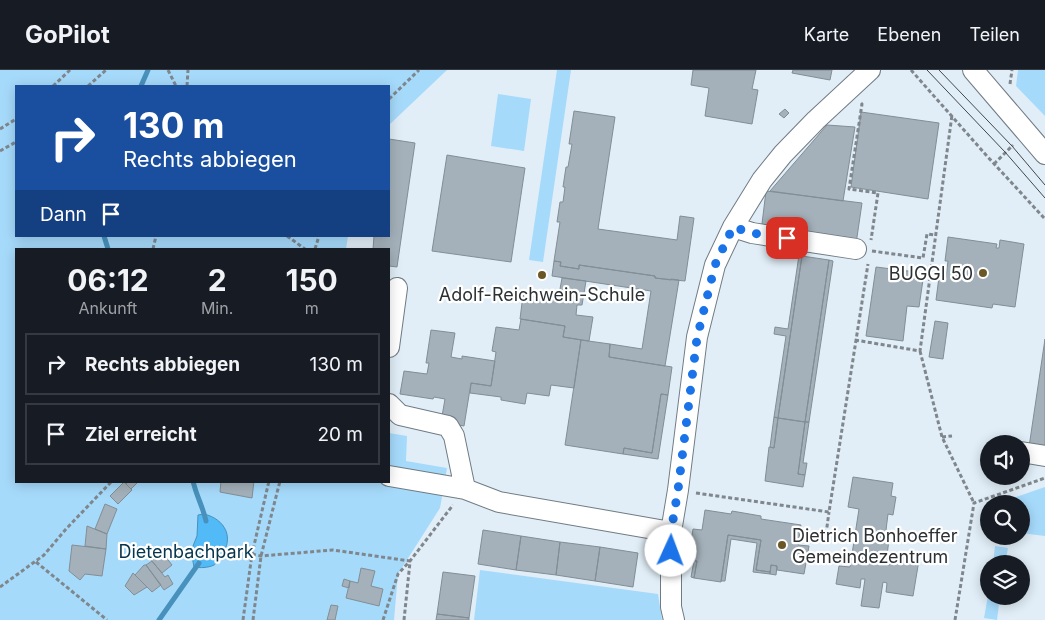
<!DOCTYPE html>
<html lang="de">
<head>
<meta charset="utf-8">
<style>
  :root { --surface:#171b24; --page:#20242c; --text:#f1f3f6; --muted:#9ea1a6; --line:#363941 }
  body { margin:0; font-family:Inter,sans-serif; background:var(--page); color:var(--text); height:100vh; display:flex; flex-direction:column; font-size:19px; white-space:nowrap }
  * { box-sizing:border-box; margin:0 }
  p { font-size:16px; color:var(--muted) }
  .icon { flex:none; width:28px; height:28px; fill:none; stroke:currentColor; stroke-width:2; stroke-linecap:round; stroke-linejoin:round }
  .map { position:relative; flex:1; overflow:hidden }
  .drawer { position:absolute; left:15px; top:178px; width:375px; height:235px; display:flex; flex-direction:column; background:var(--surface); border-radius:0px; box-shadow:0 2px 12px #0003 }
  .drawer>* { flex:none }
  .guide { position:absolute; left:15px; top:15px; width:375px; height:152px; border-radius:0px; box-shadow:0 2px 12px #0003; background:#1a4fa0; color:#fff; overflow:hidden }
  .fabs { position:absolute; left:980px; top:365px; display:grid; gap:10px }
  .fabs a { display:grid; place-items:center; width:50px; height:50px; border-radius:50%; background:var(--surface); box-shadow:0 2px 12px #0003; font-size:25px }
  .pin { position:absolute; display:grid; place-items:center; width:42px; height:42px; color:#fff; margin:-21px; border-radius:10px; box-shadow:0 2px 8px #0006 }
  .me { position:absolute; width:55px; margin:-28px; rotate:2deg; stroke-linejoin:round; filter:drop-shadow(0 0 4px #0008) }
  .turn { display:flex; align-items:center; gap:18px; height:105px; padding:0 25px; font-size:22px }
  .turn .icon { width:65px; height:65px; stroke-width:2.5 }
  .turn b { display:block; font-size:35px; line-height:42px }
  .then { display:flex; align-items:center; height:48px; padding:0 25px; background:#0003; gap:10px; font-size:19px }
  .eta { display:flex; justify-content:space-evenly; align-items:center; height:85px; text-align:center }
  .eta b { font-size:30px; font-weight:700; line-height:35px }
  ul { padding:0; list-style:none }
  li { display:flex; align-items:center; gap:15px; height:62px; margin:0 10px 8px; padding:0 15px; border:2px solid var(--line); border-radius:0px }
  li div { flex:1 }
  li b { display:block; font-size:19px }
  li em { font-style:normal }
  header { display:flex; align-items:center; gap:30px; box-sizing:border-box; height:70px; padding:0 25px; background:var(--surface); border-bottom:1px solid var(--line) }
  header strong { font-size:24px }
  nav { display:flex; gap:28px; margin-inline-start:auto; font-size:18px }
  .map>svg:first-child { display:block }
  .green { fill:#a6dafb }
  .water { fill:#52baf6; stroke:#4791bc }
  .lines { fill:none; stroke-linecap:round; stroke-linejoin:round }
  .stream { stroke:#4791bc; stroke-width:5 }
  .building { fill:#a4b1ba; stroke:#828e96 }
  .minor-casing { stroke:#707c84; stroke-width:22 }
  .path { stroke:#7f878d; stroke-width:3; stroke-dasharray:4 2.5; stroke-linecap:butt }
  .minor { stroke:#fff; stroke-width:20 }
  .tram { stroke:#41474b; stroke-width:1 }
  .route { stroke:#1a73e8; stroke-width:9; stroke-dasharray:0 16.2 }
  .poi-dot { fill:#6b5725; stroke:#fff; stroke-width:2 }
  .labels { text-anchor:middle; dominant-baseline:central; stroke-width:4.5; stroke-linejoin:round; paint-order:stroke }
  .poi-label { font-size:18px; fill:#2c3134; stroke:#fff; text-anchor:end }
  .park-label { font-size:18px; fill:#06354d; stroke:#fff }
</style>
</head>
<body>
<header>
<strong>GoPilot</strong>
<nav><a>Karte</a><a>Ebenen</a><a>Teilen</a></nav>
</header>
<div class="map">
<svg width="1045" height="550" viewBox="0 0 1045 550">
  <rect width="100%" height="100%" fill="#e1eef7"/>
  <path class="green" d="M0,0H447L389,55V16H16V166H348L346,179H16V411H389V363L407,366L406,391L447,398L440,438L398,504L394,550H0Z
    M557,0H571L543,192L529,190Z
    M1018,0H1045V46L1016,16Z
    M498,24L531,29L524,81L491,76Z
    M1045,417V466L1021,463V434H996Z
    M995,476L1008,478L1005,494H993Z
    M480,500L658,524L662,550H474Z
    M989,520V526H1000L997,550L984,548Z"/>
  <path class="water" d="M204,444C225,449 235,468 221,486C219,489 216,494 214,495C208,498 200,498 194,497L191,481L197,466L198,445Z"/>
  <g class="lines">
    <path class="stream" d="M141,16L148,0
      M104,166L108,179
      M193,411C196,425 203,437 206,451
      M159,550L199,493"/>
  </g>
  <path class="building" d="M693,0H756L752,19L758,20L752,54L705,46L709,18L691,15Z
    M793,0H832L830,10L792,3Z
    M785,39L789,43L784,48L779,44Z
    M574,41L615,47L598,159L677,170L680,146L694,148L685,211L655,208V206L579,195V199L560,196L561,192L554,191L560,152H557L560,132H563L565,117H563L566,97H568L572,74H569Z
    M861,42L939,53L928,129L851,117Z
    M827,55L855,57L843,131L770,121Z
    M389,69L415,73L397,197L389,196V179H373L374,166H389Z
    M447,85L525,98L511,192L432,181Z
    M766,121L862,133L856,174L761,162Z
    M948,167L997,174L996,178H999L1000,170L1024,174L1015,237L993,234L992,238L936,230L939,207L946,208L948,191H945Z
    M799,185L802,186L778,348L774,347L786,266L774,264L775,257L788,259Z
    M802,186L829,190L805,352L778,348Z
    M829,190L833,191L809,352H805Z
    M554,191L561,192L560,196L579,199V195L655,206V208L671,210V209L679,210L665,296L609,287L610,274L642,279L651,221L552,206Z
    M876,197L924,203L919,237L907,236L903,271L866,266Z
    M562,208L586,211L582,235H577L576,245L593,247L589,271L563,267L565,256L520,249L523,225L558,230Z
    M521,249L565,256L563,267L581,270L574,318L551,315L549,326L527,323L525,334L501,330V327L470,323L471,313L491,316L496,282L492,281L496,257L519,260Z
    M935,251L948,253L943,289L929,287Z
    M431,260L455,263L451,287L462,289V286L495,291L491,316L471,313L464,356L441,352L445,329L434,327L433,329L400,324L404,301L427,304L429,293H426Z
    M1045,269V380L1029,377Z
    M581,270L610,274L609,287L672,297L668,325L661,324L652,383L624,378L623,384L565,375Z
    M661,324L668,325L658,389L623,384L624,378L652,383Z
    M774,347L778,348L774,378L770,377Z
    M778,348L805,352L798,404L805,405L803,417L765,411L769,377L774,378Z
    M805,352H809L803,393H807L805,405L798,404Z
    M853,407L893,413L891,426L896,427L893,445L888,444L886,460L890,461L886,494L890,495L891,486L919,490L913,526L886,522L887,513L883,512L879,538L861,536L865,509H861L860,518L836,514L839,496L850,497L859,439L848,437Z
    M129,411H139L131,419L126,414Z
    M221,411H254L252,428L220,422Z
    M124,412L132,420L118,434L110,426Z
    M105,434L117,439L107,464L95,459Z
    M705,440L731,444L732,441L761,446V449L801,455L798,475L809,476L804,504L777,500V496L771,495L770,502L756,500L761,470L728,465L721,512L694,508L697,491L688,490L693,459L702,460Z
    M87,456L107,464L106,479L85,476Z
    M483,460L521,466L516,500L478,494Z
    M728,465L761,470L756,500L770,502V504L753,502L757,473L731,469L725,511H721Z
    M521,466L560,472L556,505L516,500Z
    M560,472L600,477L595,511L556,505Z
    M72,475L106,479L102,506L85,504L80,510L69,501Z
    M600,477L638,483L633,517L595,511Z
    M162,482L172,495L162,503L151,490Z
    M152,491L165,507L168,505L173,514L164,520L146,495Z
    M694,491H697L694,508L691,507Z
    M144,495H146L161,515L152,522L135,505Z
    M771,495L777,496L776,505L770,504Z
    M361,498L375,501L371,516L383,519L379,536L346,528L350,511L358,513Z
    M443,502L475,506L469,548L437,544Z
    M133,503L147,517L134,525L125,516Z
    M344,509L350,511L349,518L342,516Z
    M331,535L338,536L335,550H327Z
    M437,544L469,548V550H436Z"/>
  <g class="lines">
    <defs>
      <path id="minor" d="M973,0L1045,84
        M733,157L752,163L856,179
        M389,277L397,218
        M389,334L400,345L448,356L454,366L465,419
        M1021,382L1045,386
        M389,406L465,419L499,432L671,462
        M674,550L671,537V462L678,420L697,267L715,195L733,157L762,110L783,84L816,50L870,0"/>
    </defs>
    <use href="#minor" class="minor-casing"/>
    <path class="path" d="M168,0L176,16
      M911,0L986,85L1045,149
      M1010,14L1012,0
      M53,16L70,0
      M88,16L106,0
      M187,16L188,0
      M389,29L419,0
      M861,33L862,34L849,119L878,123L871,170
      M0,59L16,49
      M0,81L16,72
      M994,94L1013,75
      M287,166L305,179
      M153,179L156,166
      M315,179L319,166
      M872,181L923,188L927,164L935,165
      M855,270L920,281L952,45
      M920,281L942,367L974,433
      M942,367L952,366
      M696,423L829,442L868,194
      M826,464L829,442
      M252,484L261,486L333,480L410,491
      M36,492L107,550
      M0,517L44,485L66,459L112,411
      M243,550L252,484L269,411
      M253,550L261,486L280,411
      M383,550L398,504L410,491L453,435
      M404,550L410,492
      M955,550L974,433L1045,408"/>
    <use href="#minor" class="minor"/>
    <path class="tram" d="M927,0L1005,82L1045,128
      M939,0L1012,76L1045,115"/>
  </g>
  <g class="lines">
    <path class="route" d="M671,481V462L678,420L697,268L715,195L733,157L752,163L787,168"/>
  </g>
  <g class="poi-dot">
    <circle cx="983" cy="203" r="5"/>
    <circle cx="542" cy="205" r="5"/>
    <circle cx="782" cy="475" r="5"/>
  </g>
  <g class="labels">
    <g class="poi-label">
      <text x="973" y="203">BUGGI 50</text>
      <text x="542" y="224" text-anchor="middle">Adolf-Reichwein-Schule</text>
      <text x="792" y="465" text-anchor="start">Dietrich Bonhoeffer<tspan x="792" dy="21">Gemeindezentrum</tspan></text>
    </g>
    <g class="park-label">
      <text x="186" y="481">Dietenbachpark</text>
    </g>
  </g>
</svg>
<div class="fabs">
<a><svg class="icon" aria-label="sound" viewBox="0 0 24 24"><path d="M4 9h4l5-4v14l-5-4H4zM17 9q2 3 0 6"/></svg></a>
<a><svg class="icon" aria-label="search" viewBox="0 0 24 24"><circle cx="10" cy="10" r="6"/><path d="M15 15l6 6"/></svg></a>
<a><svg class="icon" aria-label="layers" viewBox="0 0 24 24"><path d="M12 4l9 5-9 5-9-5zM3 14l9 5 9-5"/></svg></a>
</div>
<div class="pin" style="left:787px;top:168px;background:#d93025"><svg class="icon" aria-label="arrive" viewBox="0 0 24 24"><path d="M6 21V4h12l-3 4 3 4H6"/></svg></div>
<svg class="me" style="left:671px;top:481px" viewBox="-20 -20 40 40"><circle r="19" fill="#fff"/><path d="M0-13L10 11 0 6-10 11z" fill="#1a73e8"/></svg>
<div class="guide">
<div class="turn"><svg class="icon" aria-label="right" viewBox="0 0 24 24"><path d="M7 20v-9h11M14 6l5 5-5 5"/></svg><div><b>130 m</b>Rechts abbiegen</div></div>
<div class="then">Dann<svg class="icon" aria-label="arrive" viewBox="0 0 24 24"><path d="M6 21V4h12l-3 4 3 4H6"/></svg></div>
</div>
<section class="drawer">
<div class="eta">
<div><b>06:12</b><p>Ankunft</p></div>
<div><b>2</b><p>Min.</p></div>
<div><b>150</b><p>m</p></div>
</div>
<ul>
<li><svg class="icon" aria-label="right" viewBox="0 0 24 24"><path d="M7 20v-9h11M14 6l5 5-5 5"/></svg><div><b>Rechts abbiegen</b></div><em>130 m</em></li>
<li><svg class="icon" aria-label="arrive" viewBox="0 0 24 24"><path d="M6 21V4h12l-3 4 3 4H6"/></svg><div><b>Ziel erreicht</b></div><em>20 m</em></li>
</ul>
</section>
</div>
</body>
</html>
